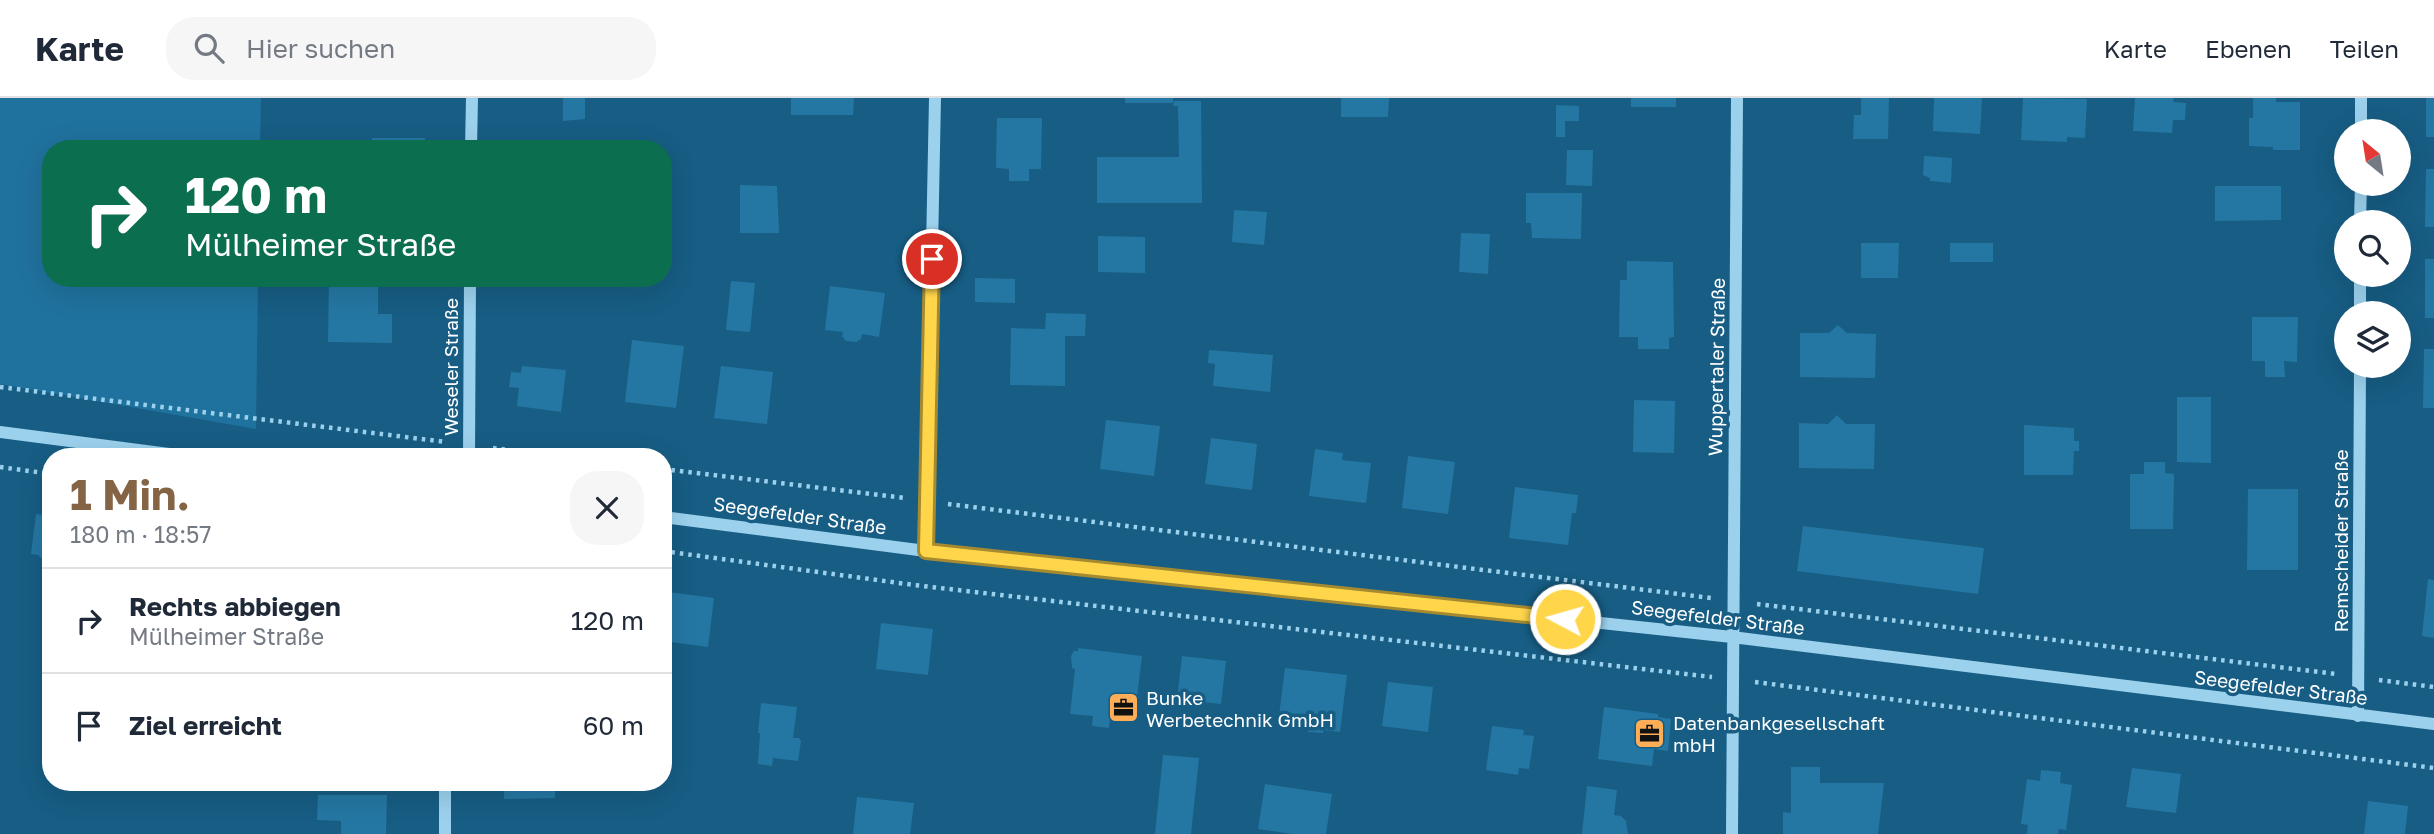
<!DOCTYPE html>
<html lang="de">
<head>
<meta charset="utf-8">
<style>
  :root { --surface:#fff; --page:#f6f6f7; --text:#1f2937; --muted:#747a83; --line:#e0e1e3; --accent:#846445 }
  body { margin:0; font-family:"Golos Text",sans-serif; background:var(--page); color:var(--text); height:100vh; display:flex; flex-direction:column; font-size:26px; white-space:nowrap }
  * { box-sizing:border-box; margin:0 }
  p { font-size:23px; color:var(--muted) }
  .icon { flex:none; width:38px; height:38px; fill:none; stroke:currentColor; stroke-width:2; stroke-linecap:round; stroke-linejoin:round }
  .map { position:relative; flex:1; overflow:hidden }
  .drawer { position:absolute; left:42px; top:350px; width:630px; height:343px; display:flex; flex-direction:column; background:var(--surface); border-radius:28px; box-shadow:0 7px 28px #0002 }
  .drawer>* { flex:none }
  .hud { position:absolute; left:42px; top:42px; width:630px; height:147px; border-radius:28px; box-shadow:0 7px 28px #0002; background:#0b6e4f; color:#fff; overflow:hidden }
  .needle { width:46px; rotate:330deg }
  .fabs { position:absolute; left:2334px; top:21px; display:grid; gap:14px }
  .fabs a { display:grid; place-items:center; width:77px; height:77px; border-radius:50%; background:var(--surface); box-shadow:0 7px 28px #0002; font-size:35px }
  .pin { position:absolute; display:grid; place-items:center; width:60px; height:60px; color:#fff; margin:-30px; border:4px solid #fff; border-radius:50%; box-shadow:0 2px 7px #0007 }
  .me { position:absolute; width:77px; margin:-38px; rotate:276deg; stroke-linejoin:round; filter:drop-shadow(0 0 5px #0008) }
  .turn { display:flex; align-items:center; gap:24px; height:147px; padding:0 28px; font-size:32px }
  .turn .icon { width:91px; height:91px; stroke-width:2.5 }
  .turn b { display:block; font-size:49px; line-height:60px }
  .round { display:grid; place-items:center; flex:none; width:74px; height:74px; border-radius:28px; background:var(--page) }
  .headline { display:flex; align-items:center; justify-content:space-between; height:119px; padding:0 28px }
  h1 { font-size:42px; font-weight:700; line-height:52px; color:var(--accent) }
  ul { padding:0; list-style:none }
  li { display:flex; align-items:center; gap:21px; height:105px; padding:0 28px; border-top:2px solid var(--line) }
  li div { flex:1 }
  li b { display:block; font-size:26px }
  li em { font-style:normal }
  header { display:flex; align-items:center; gap:42px; box-sizing:border-box; height:98px; padding:0 35px; background:var(--surface); border-bottom:2px solid var(--line) }
  header strong { font-size:33px }
  nav { display:flex; gap:38px; margin-inline-start:auto; font-size:24px }
  .search { width:490px; height:63px; background:var(--page); display:flex; align-items:center; gap:18px; box-sizing:border-box; padding:0 24px; border-radius:28px; color:var(--muted); font-size:26px }
  .map>svg:first-child { display:block }
  .green { fill:#20729e }
  .building { fill:#2577a3 }
  .lines { fill:none; stroke-linecap:round; stroke-linejoin:round }
  .path { stroke:#9cd1ed; stroke-width:4.5; stroke-dasharray:3.5 5; stroke-linecap:butt }
  .minor { stroke:#9cd1ed; stroke-width:12 }
  .route-casing { stroke:#a68a30; stroke-width:18 }
  .route { stroke:#ffd54a; stroke-width:12 }
  .labels { text-anchor:middle; dominant-baseline:central; stroke-width:7; stroke-linejoin:round; paint-order:stroke }
  .street-label { font-size:19px; fill:#fff; stroke:#175d84 }
  .poi-label { font-size:19px; fill:#fff; stroke:#175d84; text-anchor:start }
</style>
</head>
<body>
<header>
<strong>Karte</strong>
<div class="search"><svg class="icon" aria-label="search" viewBox="0 0 24 24"><circle cx="10" cy="10" r="6"/><path d="M15 15l6 6"/></svg>Hier suchen</div>
<nav><a>Karte</a><a>Ebenen</a><a>Teilen</a></nav>
</header>
<div class="map">
<svg width="2434" height="736" viewBox="0 0 2434 736">
  <rect width="100%" height="100%" fill="#175d84"/>
  <path class="green" d="M0,0H261L260,51H51V180H258L256,331L0,286Z"/>
  <path class="building" d="M563,0H585V21L563,23Z
    M791,0H854L853,17H791Z
    M1125,0H1173V5H1125Z
    M1341,0H1389L1388,19H1341Z
    M1631,0H1676V9H1631Z
    M1861,0H1889L1888,41H1853L1854,17H1861Z
    M1934,0H1982L1980,36L1933,33Z
    M2023,0L2087,1L2085,40L2067,39V44L2021,42Z
    M2135,0H2174L2173,4L2186,5L2185,22H2173L2172,35L2133,33Z
    M2253,0H2276V4H2300V52H2273V49L2249,48V20H2253Z
    M2426,0H2434V39H2426Z
    M1174,3H1201L1202,105H1097V59H1179L1178,8H1173Z
    M1556,7L1579,8V23H1565V39H1556Z
    M997,20H1042L1041,71H1029V83H1009V71L996,70Z
    M372,40H425V51H372Z
    M1567,52H1593L1592,88L1566,87Z
    M1924,58L1952,60L1951,85L1930,83V80L1923,77Z
    M2426,71H2434V129H2425Z
    M740,87L777,88L779,135H740Z
    M2215,88H2281V122L2215,123Z
    M1526,95H1582L1581,141L1532,140L1531,125H1526Z
    M1234,112L1267,114L1264,147L1232,144Z
    M1461,135L1490,136L1488,176L1459,174Z
    M1098,138L1145,139V175L1098,174Z
    M1861,145H1899L1898,180H1861Z
    M1950,145H1993V164H1950Z
    M2425,161H2434V220H2425Z
    M1627,163L1673,164L1674,239L1669,240V251H1638V239H1619L1620,182H1627Z
    M329,180L378,181V216H392V245L328,244Z
    M975,180L1015,181V205L975,204Z
    M731,183L755,185L750,234L726,232Z
    M830,188L885,195L879,239L862,236L861,241L856,244L846,243L842,238L843,234L825,232Z
    M1046,215L1086,216L1085,238H1065V288L1010,287L1011,230L1045,231Z
    M2252,219H2298L2297,264L2284,263L2285,279H2265V263H2252Z
    M1838,227L1847,235L1876,236L1875,280L1800,279V235H1829Z
    M632,242L684,248L676,310L625,304Z
    M2424,251H2434V310H2423Z
    M1209,252L1273,257L1270,294L1213,288L1215,266L1208,265Z
    M522,268L566,272L561,314L517,308L519,290L509,289L511,274L521,275Z
    M721,268L773,274L767,326L714,320Z
    M2177,299H2211V365L2177,364Z
    M1634,302L1675,303L1674,355L1633,354Z
    M1837,317L1846,326H1875L1874,371L1799,370V325L1828,326Z
    M1106,322L1160,328L1154,378L1100,371Z
    M2024,327L2074,330V343H2079V353H2074L2073,377H2024Z
    M1211,340L1257,346L1252,392L1205,386Z
    M1315,351L1343,355L1342,362L1371,365L1366,405L1309,398Z
    M1408,358L1455,364L1448,416L1402,410Z
    M2144,364H2165V375L2174,376L2173,431H2130V376H2144Z
    M1515,389L1578,397L1576,415H1572L1568,447L1509,440Z
    M2248,391H2298V472H2247Z
    M36,416L51,418V471L42,470L43,462L38,457L31,456Z
    M1803,428L1984,450L1978,496L1797,473Z
    M2428,481L2434,482V540L2422,538Z
    M669,494L714,500L708,549L663,543Z
    M881,525L933,531L928,577L876,571Z
    M1078,550L1142,558L1134,623L1110,620L1109,630L1092,628L1093,618L1070,616L1075,571L1072,570L1071,558L1074,553H1078Z
    M1182,558L1226,563L1221,606L1177,601Z
    M1285,570L1347,577L1340,634L1324,632L1323,635L1308,634V630L1278,626Z
    M1388,584L1433,589L1428,634L1382,628Z
    M761,605L797,609L793,640H799L801,643L798,663L773,660L772,668L758,666L760,635H758Z
    M1604,609L1658,616V619L1671,621L1668,653L1654,651L1652,668L1598,661Z
    M1492,628L1524,632L1523,637L1534,638L1529,671L1519,670L1518,677L1486,672Z
    M1163,657L1199,660L1191,736H1155Z
    M1791,669H1820V685H1884L1878,736H1783V714L1791,715Z
    M2132,670L2181,676L2176,715L2126,709Z
    M2041,672L2061,674L2060,685L2072,687L2066,732L2059,731L2058,736H2027L2028,727L2021,726L2027,681L2040,683Z
    M504,684H555V700L504,701Z
    M1265,686L1332,696L1326,736H1293L1258,731Z
    M1587,688L1617,692L1614,717L1621,718L1626,723L1628,736H1582Z
    M318,697H387L386,736H341V723L317,722Z
    M857,699L914,705L910,736H853Z
    M2368,703L2408,708L2405,736H2364Z"/>
  <g class="lines">
    <path class="path" d="M0,289L446,344
      M493,350L565,359
      M0,369L51,376
      M663,371L905,400
      M948,406L1711,500
      M663,453L914,487L1712,579
      M1757,506L2336,576
      M2379,582L2434,589
      M1755,584L2434,670"/>
    <path class="minor" d="M2361,33V0
      M471,51L472,0
      M2360,124L2361,86
      M2360,215V177
      M0,334L192,359
      M469,359L470,180
      M663,419L926,453L1732,539L2434,626
      M926,453L935,0
      M2358,618L2360,268
      M445,684V736
      M1732,736L1737,0"/>
  </g>
  <g class="lines">
    <defs>
      <path id="route" d="M932,161L926,453L1565,521"/>
    </defs>
    <use href="#route" class="route-casing"/>
    <use href="#route" class="route"/>
  </g>
  <defs>
    <symbol id="office-square" viewBox="-11 -11 22 22"><rect x="-9" y="-9" width="18" height="18" rx="4" fill="#ffad57" stroke="#175d84"/><path d="M-6-3h4V-5.5h4V-3h4V5H-6ZM-1-4.5V-3h2v-1.5ZM-6 0V1H6V0Z" fill="#111"/></symbol>
  </defs>
  <g fill-rule="evenodd">
    <use href="#office-square" x="1106" y="592" width="35" height="35"/>
    <use href="#office-square" x="1632" y="618" width="35" height="35"/>
  </g>
  <g class="labels">
    <g class="street-label">
      <text transform="translate(450 269) rotate(-90)">Weseler Straße</text>
      <text transform="translate(1716 269) rotate(-89)">Wuppertaler Straße</text>
      <text transform="translate(800 417) rotate(8)">Seegefelder Straße</text>
      <text transform="translate(2340 443) rotate(-90)">Remscheider Straße</text>
      <text transform="translate(1718 519) rotate(7)">Seegefelder Straße</text>
      <text transform="translate(2281 589) rotate(7)">Seegefelder Straße</text>
    </g>
    <g class="poi-label">
      <text x="1146" y="599">Bunke<tspan x="1146" dy="22">Werbetechnik GmbH</tspan></text>
      <text x="1673" y="624">Datenbankgesellschaft<tspan x="1673" dy="22">mbH</tspan></text>
    </g>
  </g>
</svg>
<div class="fabs">
<a><svg class="needle" viewBox="-14 -14 28 28"><path d="M0-13l5 13h-10z" fill="#e53935"/><path d="M0 13l5-13h-10z" fill="#747a83"/></svg></a>
<a><svg class="icon" aria-label="search" viewBox="0 0 24 24"><circle cx="10" cy="10" r="6"/><path d="M15 15l6 6"/></svg></a>
<a><svg class="icon" aria-label="layers" viewBox="0 0 24 24"><path d="M12 4l9 5-9 5-9-5zM3 14l9 5 9-5"/></svg></a>
</div>
<div class="pin" style="left:932px;top:161px;background:#d93025"><svg class="icon" aria-label="arrive" viewBox="0 0 24 24"><path d="M6 21V4h12l-3 4 3 4H6"/></svg></div>
<svg class="me" style="left:1565px;top:521px" viewBox="-20 -20 40 40"><circle r="17" fill="#ffd54a" stroke="#fff" stroke-width="3"/><path d="M0-11L8 9 0 5-8 9z" fill="#fff"/></svg>
<div class="hud">
<div class="turn"><svg class="icon" aria-label="right" viewBox="0 0 24 24"><path d="M7 20v-9h11M14 6l5 5-5 5"/></svg><div><b>120 m</b>Mülheimer Straße</div></div>
</div>
<section class="drawer">
<div class="headline"><div><h1>1 Min.</h1><p>180 m · 18:57</p></div><a class="round"><svg class="icon" aria-label="close" viewBox="0 0 24 24"><path d="M6 6l12 12M18 6L6 18"/></svg></a></div>
<ul>
<li><svg class="icon" aria-label="right" viewBox="0 0 24 24"><path d="M7 20v-9h11M14 6l5 5-5 5"/></svg><div><b>Rechts abbiegen</b><p>Mülheimer Straße</p></div><em>120 m</em></li>
<li><svg class="icon" aria-label="arrive" viewBox="0 0 24 24"><path d="M6 21V4h12l-3 4 3 4H6"/></svg><div><b>Ziel erreicht</b></div><em>60 m</em></li>
</ul>
</section>
</div>
</body>
</html>
